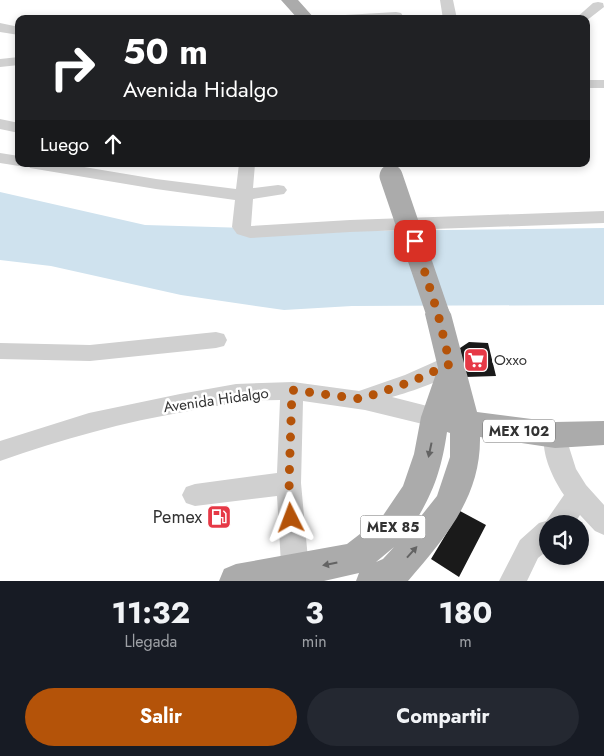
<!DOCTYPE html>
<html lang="es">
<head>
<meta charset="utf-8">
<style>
  :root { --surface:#171b24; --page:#242831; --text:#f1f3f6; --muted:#9ea1a6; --accent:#b45309 }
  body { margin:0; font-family:Jost,sans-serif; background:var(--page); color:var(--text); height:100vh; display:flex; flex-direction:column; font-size:19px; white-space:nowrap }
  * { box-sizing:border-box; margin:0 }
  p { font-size:16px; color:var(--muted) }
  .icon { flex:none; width:28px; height:28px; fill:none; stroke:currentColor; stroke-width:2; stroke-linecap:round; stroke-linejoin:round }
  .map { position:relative; height:581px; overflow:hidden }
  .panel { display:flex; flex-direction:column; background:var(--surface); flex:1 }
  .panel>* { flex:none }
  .guide { position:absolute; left:15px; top:15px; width:575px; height:152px; border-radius:10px; box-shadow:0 2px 8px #0003; background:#202124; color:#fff; overflow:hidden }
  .fabs { position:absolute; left:539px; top:515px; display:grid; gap:10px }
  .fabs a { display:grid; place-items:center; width:50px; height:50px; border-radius:50%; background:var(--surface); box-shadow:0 2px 8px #0003; font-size:25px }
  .pin { position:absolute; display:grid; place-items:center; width:42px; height:42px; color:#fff; margin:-21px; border-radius:10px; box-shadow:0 2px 8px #0006 }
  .me { position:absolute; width:55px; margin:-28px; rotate:357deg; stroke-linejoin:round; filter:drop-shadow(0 0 4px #0008) }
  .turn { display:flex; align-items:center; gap:18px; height:105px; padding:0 25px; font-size:22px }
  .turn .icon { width:65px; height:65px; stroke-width:2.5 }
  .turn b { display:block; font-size:35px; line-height:42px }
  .then { display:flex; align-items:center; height:48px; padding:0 25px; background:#0003; gap:10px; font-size:19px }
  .eta { display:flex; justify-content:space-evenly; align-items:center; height:85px; text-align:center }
  .eta b { font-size:30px; font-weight:700; line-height:35px }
  .button { display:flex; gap:10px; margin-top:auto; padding:10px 25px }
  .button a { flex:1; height:58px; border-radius:30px; background:var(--accent); color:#fff; font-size:20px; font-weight:700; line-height:58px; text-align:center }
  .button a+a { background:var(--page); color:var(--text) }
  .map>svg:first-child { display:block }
  .water { fill:#cfe2ee }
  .building { fill:#1a1a1a }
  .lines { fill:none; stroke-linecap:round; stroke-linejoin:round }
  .minor { fill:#d0d0d0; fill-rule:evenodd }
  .major { fill:#ababab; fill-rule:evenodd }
  .major-bridge { stroke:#ababab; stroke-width:23 }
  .oneway { fill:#636363 }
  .route { stroke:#b45309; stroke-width:9; stroke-dasharray:0 16.2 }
  .labels { text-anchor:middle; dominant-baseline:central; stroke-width:5; stroke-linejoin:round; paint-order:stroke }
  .shield { fill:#fff; stroke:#707070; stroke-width:1 }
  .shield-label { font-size:14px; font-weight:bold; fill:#333 }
  .poi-label { font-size:15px; fill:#333; stroke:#fff; text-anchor:start }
  .street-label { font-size:15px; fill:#333; stroke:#fff }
  .near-poi-label { font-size:18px; fill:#333; stroke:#fff; text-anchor:end }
</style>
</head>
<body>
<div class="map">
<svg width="604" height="581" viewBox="0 0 604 581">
  <rect width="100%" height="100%" fill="#fff"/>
  <path class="water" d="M0,192L145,225L355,231L604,228V305L352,306L284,310L181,295L51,266L0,260Z"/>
  <path class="building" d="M469,342L488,343L496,376L465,377L460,348Z
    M460,511L486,525L459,577L431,559Z"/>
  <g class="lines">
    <path class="minor" d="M440,0H453L457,19H443Z
      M598,2L603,3L604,7L586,21V19H575L593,3Z
      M396,12L401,13L403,16L401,19H339L345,15Z
      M0,23L19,27V35L0,32Z
      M19,57V65L0,67V59Z
      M586,80H604V88H586Z
      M0,119L19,123V133L0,129Z
      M0,153L19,156V164H25L19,166L0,163Z
      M28,164H66L156,179L236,189L239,164H255L253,188L278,185L284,186L287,190L284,194L253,199L251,226L350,220L604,211V223L350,232L250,238L237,234L232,227L235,200L156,189L30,168Z
      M216,332L224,334L227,340L224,346L216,348L90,361L0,359V343L90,345Z
      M450,355L458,358L461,364C453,379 409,392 392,397L443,410L447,417L443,424L435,427L365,410L303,401L301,483L310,581H282L277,496L195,506L186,503L182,495L186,487L195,484L277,473L280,400C249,400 219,405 189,411C124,422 62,439 0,461V441L89,413L180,394L236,384L293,382L359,391L405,375Z
      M555,425L563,428L576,469L586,485L604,505V535L595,531L580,515L574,524H548V550L538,558L527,581H499L520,540L539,523L546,521L564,495C553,479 537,447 547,428Z"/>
    <path class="major" d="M281,0H298L315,19H298Z
      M438,304L447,307L451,314L477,412L555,422L604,421V445L555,448L480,437C481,497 445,538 408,581H356L359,573L324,581H219L224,569L236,564L347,544L382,517L403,486L414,454L421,417L438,368L425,314L429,307ZM447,432L450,433V457L437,496L410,530C432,496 441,473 447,432ZM394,547L383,559L376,562Z"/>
    <path class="major-bridge" d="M391,176L438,314"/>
  </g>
  <defs><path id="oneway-solid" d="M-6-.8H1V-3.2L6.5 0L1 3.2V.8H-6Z" transform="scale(1.25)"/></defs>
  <g class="oneway">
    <use href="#oneway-solid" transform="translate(430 450) rotate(102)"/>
    <use href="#oneway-solid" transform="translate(412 552) rotate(-48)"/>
    <use href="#oneway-solid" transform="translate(330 564) rotate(169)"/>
  </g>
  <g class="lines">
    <path class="route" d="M291,518L289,483L292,390L361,399L413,381L450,364L438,314L415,241"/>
  </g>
  <defs>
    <symbol id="supermarket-square" viewBox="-11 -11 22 22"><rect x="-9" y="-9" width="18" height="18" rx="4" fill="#e63946" stroke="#fff"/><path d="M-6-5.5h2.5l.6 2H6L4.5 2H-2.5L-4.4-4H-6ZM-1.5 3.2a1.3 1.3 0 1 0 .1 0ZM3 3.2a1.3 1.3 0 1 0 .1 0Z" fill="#fff"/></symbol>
    <symbol id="fuel-square" viewBox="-11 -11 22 22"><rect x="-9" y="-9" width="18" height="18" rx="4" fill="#e63946" stroke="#fff"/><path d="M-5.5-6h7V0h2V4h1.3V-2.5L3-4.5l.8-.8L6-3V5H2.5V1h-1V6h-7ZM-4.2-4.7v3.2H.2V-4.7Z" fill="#fff"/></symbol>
  </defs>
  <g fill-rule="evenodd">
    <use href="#supermarket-square" x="462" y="346" width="28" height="28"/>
    <use href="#fuel-square" x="205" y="503" width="28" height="28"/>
  </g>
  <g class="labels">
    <g class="shield">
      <rect x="483" y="419.5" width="72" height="23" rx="4"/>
      <rect x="360.5" y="515.5" width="65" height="23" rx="4"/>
    </g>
    <g class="shield-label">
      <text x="519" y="431">MEX 102</text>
      <text x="393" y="527">MEX 85</text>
    </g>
    <g class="poi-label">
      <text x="494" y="360">Oxxo</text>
    </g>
    <g class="street-label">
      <text transform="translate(216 400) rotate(-8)">Avenida Hidalgo</text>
    </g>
    <g class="near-poi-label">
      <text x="202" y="517">Pemex</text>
    </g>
  </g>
</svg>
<div class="fabs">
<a><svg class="icon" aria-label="sound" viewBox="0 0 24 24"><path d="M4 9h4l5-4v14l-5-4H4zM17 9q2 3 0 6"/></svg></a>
</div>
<div class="pin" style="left:415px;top:241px;background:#d93025"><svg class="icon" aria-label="arrive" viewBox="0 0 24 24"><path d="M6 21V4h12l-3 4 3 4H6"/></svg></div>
<svg class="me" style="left:291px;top:518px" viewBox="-20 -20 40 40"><path d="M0-17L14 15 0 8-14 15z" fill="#b45309" stroke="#fff" stroke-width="4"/></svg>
<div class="guide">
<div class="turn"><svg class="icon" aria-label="right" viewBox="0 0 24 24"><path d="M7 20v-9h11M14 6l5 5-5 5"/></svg><div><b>50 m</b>Avenida Hidalgo</div></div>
<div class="then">Luego<svg class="icon" aria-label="ahead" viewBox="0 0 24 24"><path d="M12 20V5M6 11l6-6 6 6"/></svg></div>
</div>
</div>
<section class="panel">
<div class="eta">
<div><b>11:32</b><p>Llegada</p></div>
<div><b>3</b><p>min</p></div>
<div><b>180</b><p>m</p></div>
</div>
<div class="button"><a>Salir</a><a>Compartir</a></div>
</section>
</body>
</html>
